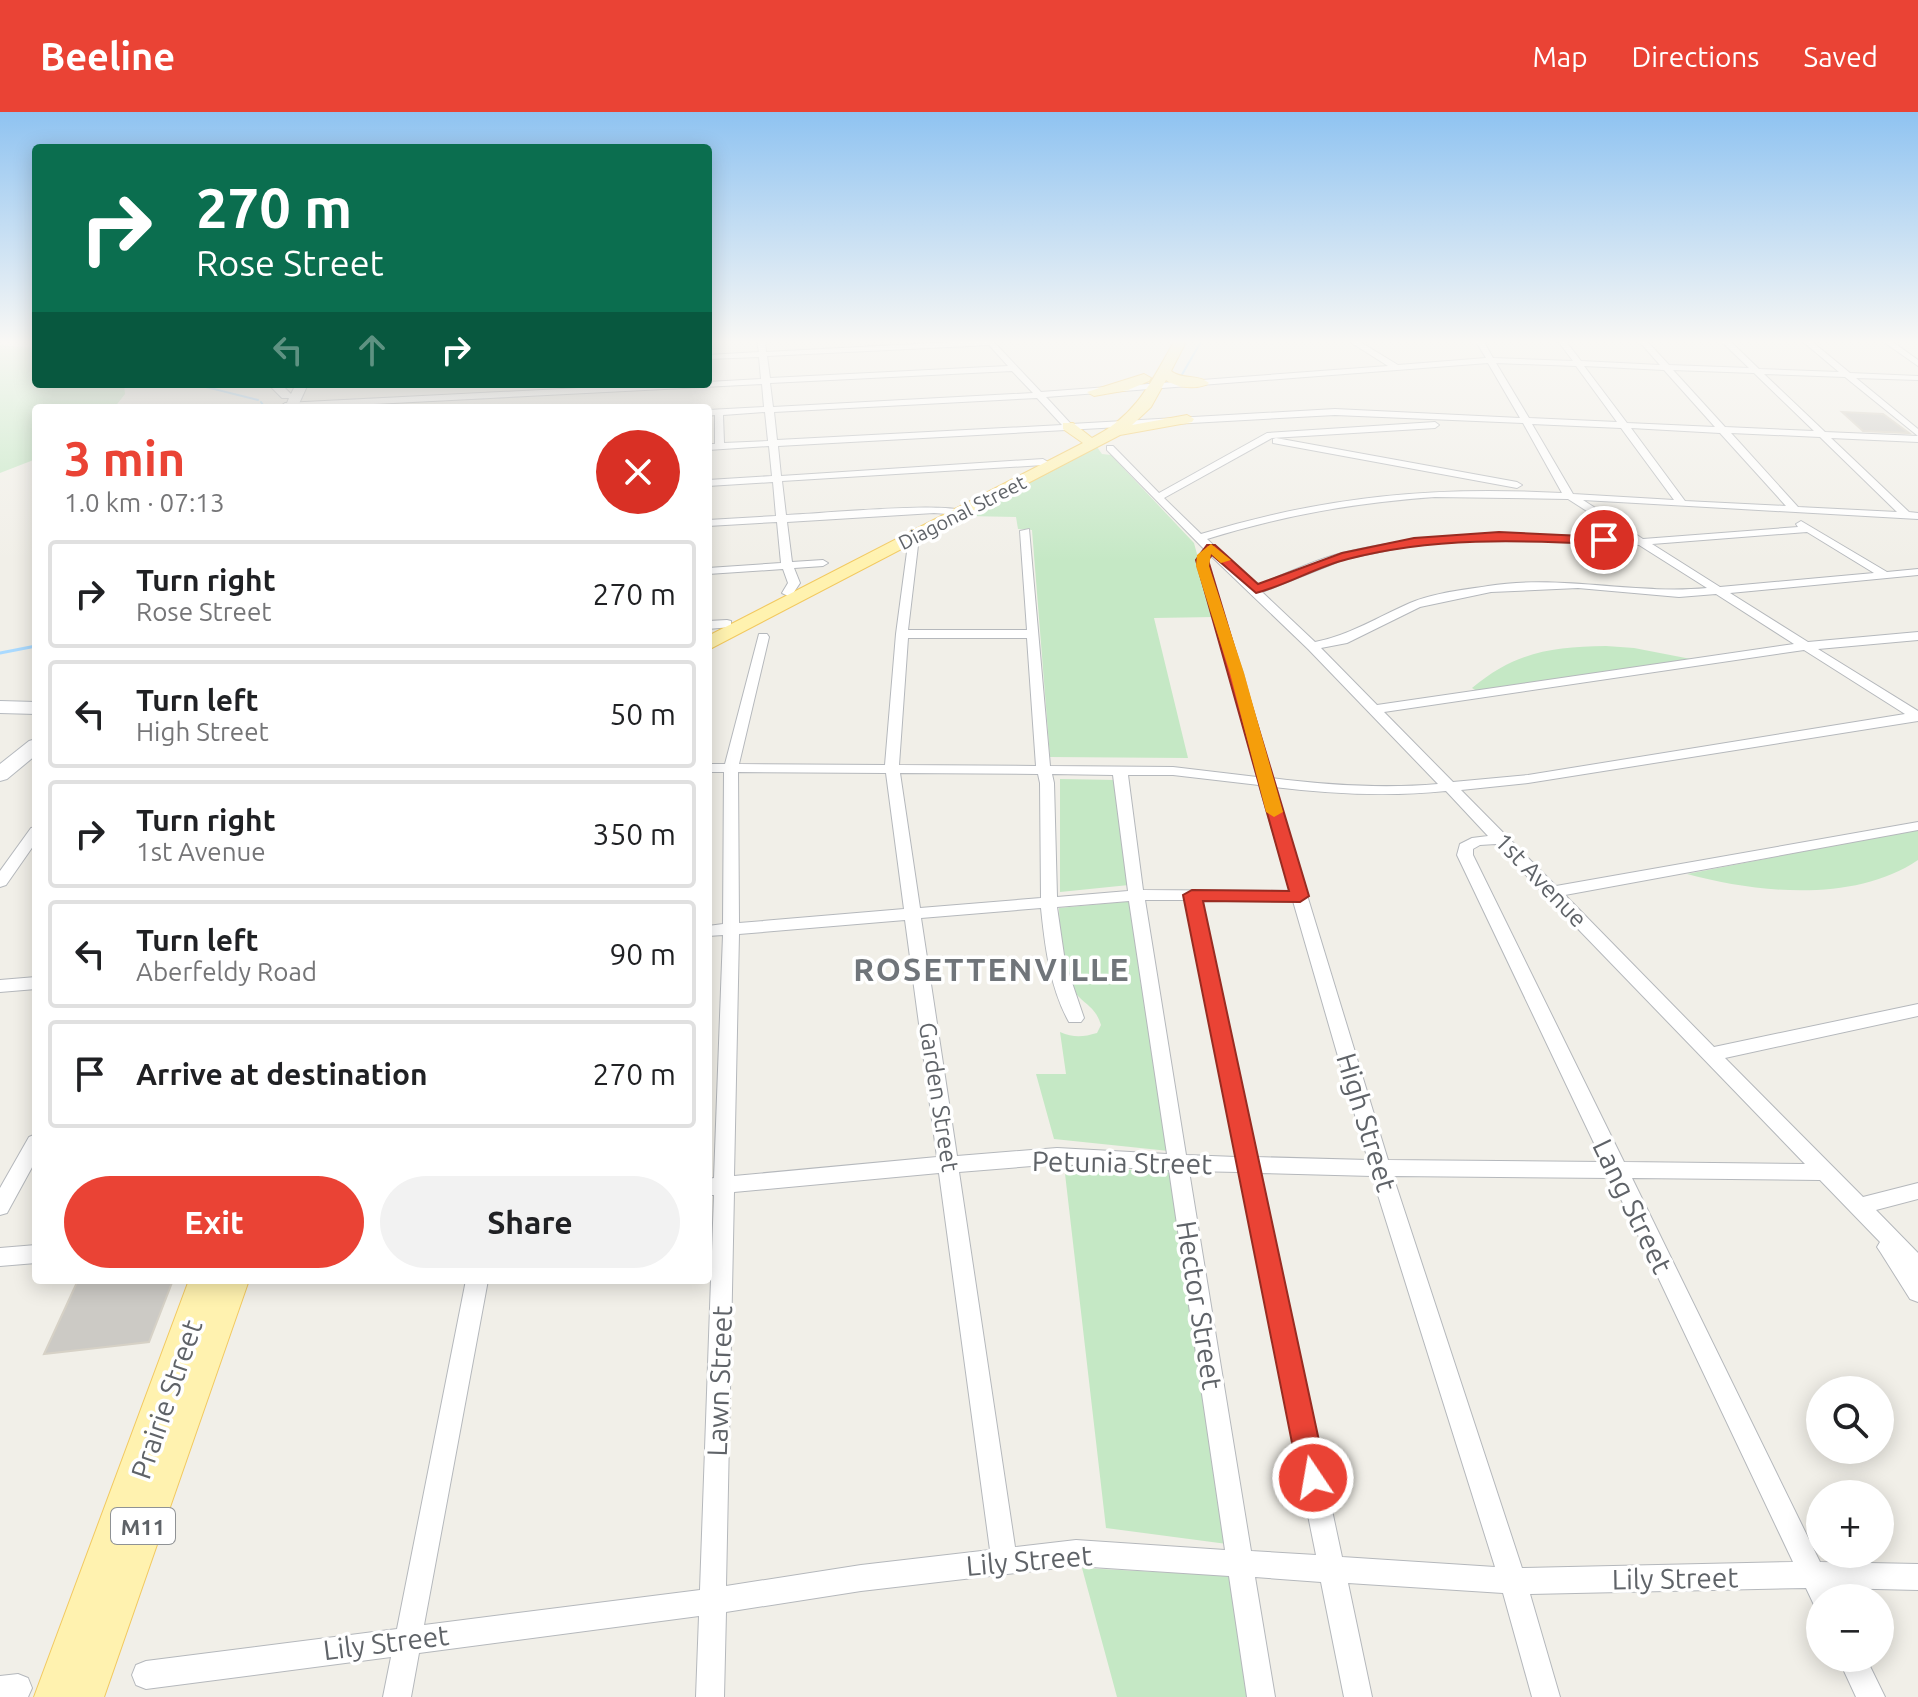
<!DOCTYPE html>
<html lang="en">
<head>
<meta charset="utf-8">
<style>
  :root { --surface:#fff; --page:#f2f2f2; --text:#202124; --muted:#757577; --line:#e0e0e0; --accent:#ea4335 }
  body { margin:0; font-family:Ubuntu,sans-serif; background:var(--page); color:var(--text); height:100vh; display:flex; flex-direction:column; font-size:30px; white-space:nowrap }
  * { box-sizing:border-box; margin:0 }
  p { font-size:26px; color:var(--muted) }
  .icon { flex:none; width:44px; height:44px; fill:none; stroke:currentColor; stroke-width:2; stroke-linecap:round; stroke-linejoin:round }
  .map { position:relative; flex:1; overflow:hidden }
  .details { position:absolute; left:32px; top:292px; width:680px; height:880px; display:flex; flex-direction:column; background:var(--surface); border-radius:8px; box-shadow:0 4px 20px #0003 }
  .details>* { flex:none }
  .top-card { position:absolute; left:32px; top:32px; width:680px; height:244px; border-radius:8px; box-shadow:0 4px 20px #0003; background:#0b6e4f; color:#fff; overflow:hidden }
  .tools { position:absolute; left:1806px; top:1264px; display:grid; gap:16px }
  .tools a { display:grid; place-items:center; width:88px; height:88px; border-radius:50%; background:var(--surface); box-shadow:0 4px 20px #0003; font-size:40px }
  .pin { position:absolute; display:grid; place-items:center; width:68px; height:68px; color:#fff; margin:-34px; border:4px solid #fff; border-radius:50%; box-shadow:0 2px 8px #0007 }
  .me { position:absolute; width:88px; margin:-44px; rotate:348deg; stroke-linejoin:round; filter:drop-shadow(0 0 6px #0008) }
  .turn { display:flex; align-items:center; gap:28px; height:168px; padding:0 32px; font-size:36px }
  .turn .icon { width:104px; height:104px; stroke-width:2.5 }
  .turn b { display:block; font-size:56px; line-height:68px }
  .lanes { display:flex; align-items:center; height:76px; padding:0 32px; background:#0003; justify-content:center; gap:40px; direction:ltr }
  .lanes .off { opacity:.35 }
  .round { display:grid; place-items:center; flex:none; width:84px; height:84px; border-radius:42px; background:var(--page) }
  .summary { display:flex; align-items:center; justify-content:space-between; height:136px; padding:0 32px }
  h1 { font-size:48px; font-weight:700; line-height:60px; color:var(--accent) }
  .button { display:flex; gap:16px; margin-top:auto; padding:16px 32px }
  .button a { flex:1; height:92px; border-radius:48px; background:var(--accent); color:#fff; font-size:32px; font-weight:700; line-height:92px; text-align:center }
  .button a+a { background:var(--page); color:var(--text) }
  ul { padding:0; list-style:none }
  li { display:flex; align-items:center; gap:24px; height:108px; margin:0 16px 12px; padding:0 16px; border:4px solid var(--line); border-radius:8px }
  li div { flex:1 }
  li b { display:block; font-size:30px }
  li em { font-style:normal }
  header { display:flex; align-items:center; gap:48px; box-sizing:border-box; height:112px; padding:0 40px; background:var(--accent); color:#fff }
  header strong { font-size:38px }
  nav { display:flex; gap:44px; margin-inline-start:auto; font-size:28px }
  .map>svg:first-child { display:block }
  .green { fill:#c5e8c5 }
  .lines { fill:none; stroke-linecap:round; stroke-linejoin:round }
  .stream-far1 { stroke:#aadaff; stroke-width:2 }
  .stream { stroke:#aadaff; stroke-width:3 }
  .building { fill:#cccac5; stroke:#d6d1c6; stroke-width:2 }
  .minor-casing { stroke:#b5b8bc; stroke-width:2 }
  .secondary-casing { stroke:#b6babf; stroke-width:2 }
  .primary-casing { stroke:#f2c960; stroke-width:2 }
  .minor { fill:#fff; fill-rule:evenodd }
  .secondary { fill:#fff; fill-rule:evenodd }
  .primary { fill:#fff2af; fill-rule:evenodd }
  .route { fill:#ea4335; stroke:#982c22; stroke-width:2 }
  .slow { fill:#f59e0b }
  .labels { text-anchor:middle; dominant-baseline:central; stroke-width:7; stroke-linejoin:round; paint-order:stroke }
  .far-street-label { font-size:20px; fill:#5f6368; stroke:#fff }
  .shield { fill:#fff; stroke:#8f9295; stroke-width:2 }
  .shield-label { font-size:22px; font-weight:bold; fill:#5f6368 }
  .street-label { font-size:24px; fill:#5f6368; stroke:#fff }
  .near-street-label { font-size:28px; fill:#5f6368; stroke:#fff }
  .district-label { font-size:32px; font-weight:bold; letter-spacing:2px; fill:#70757a; stroke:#fff }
</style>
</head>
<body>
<header>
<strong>Beeline</strong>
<nav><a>Map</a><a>Directions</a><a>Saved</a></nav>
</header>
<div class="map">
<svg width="1918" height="1585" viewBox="0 0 1918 1585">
  <rect width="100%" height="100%" fill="#f1efe8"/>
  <path class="green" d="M0,233L36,236V272H124L125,282L114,296H36V347L0,361Z
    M1097,335L1102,342L1111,343L1194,431L1214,505L1154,506L1188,646L1050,645L1032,418L1018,417L1016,405L967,404Z
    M1606,534L1634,536L1696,548L1477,579L1472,576C1515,540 1551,535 1606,534Z
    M1060,667L1117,668L1129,773L1060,780Z
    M1918,717V748C1855,791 1757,781 1687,762Z
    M1132,789L1169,1039L1054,1027L1036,962H1066L1060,920C1074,926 1083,925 1097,921L1101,913C1096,897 1089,895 1078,884C1061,866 1060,819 1059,796Z
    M1064,1053L1173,1061L1227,1432L1106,1416Z
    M1082,1456L1234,1464L1251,1585H1117Z"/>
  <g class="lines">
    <path class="stream-far1" d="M1180,266L1202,228
      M194,272L258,288
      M261,290L265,296"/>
    <path class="stream" d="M0,541L36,534"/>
  </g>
  <path class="building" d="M1842,300L1883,302L1909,321L1863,319Z
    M78,1168H173L149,1230L44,1242Z"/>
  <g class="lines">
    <defs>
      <path id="minor" d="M757,228H765L766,240L992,228L1041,280L1388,254L1347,228H1357L1398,253L1486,246L1475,228H1483L1493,246L1573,249L1557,228H1565L1581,249L1660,253L1638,228H1646L1669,253L1749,256L1720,228H1729L1759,257L1839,260L1801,228H1810L1850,261L1918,264V268L1856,266L1918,317V324L1845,265L1764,262L1825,320L1918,324V330L1831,326L1909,400L1918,401V407L1583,388L1643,427L1798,415L1796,412L1801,409L1887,460L1918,457V463L1730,481L1808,530L1918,520V528L1818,537L1918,599V609L1528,671L1461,678L1556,774L1918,710V718L1565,783L1714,935L1918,892V904L1725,946L1863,1085L1918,1071V1087L1876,1098L1918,1141V1190L1910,1187L1881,1141L1877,1135L1880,1130L1820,1068L1632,1066L1820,1450L1918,1452V1478L1833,1476L1837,1486H1820V1498L1815,1495L1806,1476L1530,1482L1560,1585H1532L1503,1481L1348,1471L1372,1585H1344L1321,1470L1255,1465L1275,1585H1247L1229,1464L1076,1454L861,1479L726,1500L724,1585H696L699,1504L419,1541L411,1585H383L391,1545L146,1577L136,1573L132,1563L136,1553L146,1549L397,1517L466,1168H488L424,1513L700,1478L714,1083H708V1067L714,1066L723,823L708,824V814L723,812L724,660H708V652H725L759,522H767L769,525L739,652L885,653L896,522L909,425L914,422L919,425L908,518H1027L1020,419L1029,417L1050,654L1173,655L1257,665L1231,561L1197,454L1199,443L1204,437L1107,338V334H1113L1159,381L1267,321L1435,310L1439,313L1435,316L1272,326L1164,386L1201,422C1326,384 1432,374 1562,381L1523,311L1335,303L778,334L781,364L1043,347L1048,350L1043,353L782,369L786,403C817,402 947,389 966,400L961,403L934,401L787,410L792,450L823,448L828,451L823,454L794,456L800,471L792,483L788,484L782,481L788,471L783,457L708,462V456L781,451L777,410L708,414V408L776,404L773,370L708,374V368L772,364L769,334L708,338V332H715V303L708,304V298L764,295L762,272L296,296L281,294L285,291L659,272H708V270L761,267L759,245L708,247V243L759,240ZM989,233L1008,254L770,266L767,244ZM1488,251L1520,306L1335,297L1071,312L1046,285ZM1496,251L1576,254L1617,310L1529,306ZM1584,254L1664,258L1715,315L1627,311ZM1673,258L1754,261L1814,319L1725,315ZM1012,259L1033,281L773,295L770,271ZM1037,286L1062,313L777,328L774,300ZM765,300L768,329L724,331L723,303ZM1532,312L1621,316L1674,388L1573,382ZM1631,316L1720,321L1786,394L1685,389ZM1731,321L1820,325L1897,400L1798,395ZM1435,385L1568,387L1629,426C1531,422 1438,417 1342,441C1313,448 1284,463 1256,474L1207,427C1284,403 1354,391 1435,385ZM1807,420L1874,461L1720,475L1652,432ZM1499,427L1639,433L1707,476C1634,483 1561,462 1488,474C1463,478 1433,481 1410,491C1378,505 1350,523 1315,530L1262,480L1345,447L1414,433ZM1210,443L1308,537L1438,672C1382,677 1327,673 1271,666L1243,561L1207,454ZM1578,476L1679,485L1716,482L1794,532L1377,593L1321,536L1347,531L1420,495L1491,480ZM908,526H1027L1036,654L899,653ZM1804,538L1905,602L1528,663L1453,670L1384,600ZM738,660L886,661L904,797L739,811ZM900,661L1038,662L1040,671L1041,786L920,796ZM1052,662L1113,663L1128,779L1057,785L1054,671ZM1128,663H1173L1259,673L1290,779L1143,778ZM1274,675C1331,682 1388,685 1446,679L1488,724L1472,726L1460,732L1457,743L1603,1050L1388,1048ZM1496,732L1805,1052L1624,1050L1473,743V737L1480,733ZM1145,788H1185L1236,1045L1186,1043ZM1201,788L1293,789L1368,1048L1256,1045ZM1129,789L1167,1042L1057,1036L957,1044L921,806L1041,796C1045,835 1050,876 1069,910H1081L1084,906L1065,850L1057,795ZM905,808L937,1045L734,1064L739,822ZM1057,1052L1169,1058L1225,1438L1076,1428L1015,1435L959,1060ZM1189,1059L1239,1060L1316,1443L1251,1439ZM939,1061L990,1438L861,1453L726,1474L734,1080ZM1260,1061L1372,1064L1495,1455L1342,1445ZM1393,1064L1611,1066L1793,1450L1522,1456Z
        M1881,228H1890L1918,248V254Z
        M1276,326L1517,370L1522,373L1517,376L1273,331V327Z
        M727,508L731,509V515L708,517V509Z
        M36,715V730L6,773L0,775V759L31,716Z
        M36,865V877L0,880V868Z
        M36,1022V1048L7,1101L0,1103V1076L29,1025Z
        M36,1133V1151L0,1154V1136Z
        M1838,1546H1866L1885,1585H1856Z
        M18,1562L28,1566L32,1576L28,1585H0V1564Z"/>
      <path id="secondary" d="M268,272H281L291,282L296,272H308L297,296H285L289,286H282Z
        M0,589L36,590V602L0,601Z
        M36,627V643L7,667L0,669V652L29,629Z"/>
      <path id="primary" d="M1175,228H1187L1171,259C1182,268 1198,262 1209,271C1199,278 1176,276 1166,268L1151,295L1132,313L1187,303L1194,307L1192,310L1120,323L708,538V524L1083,331L1063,317V311H1073L1092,326C1137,303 1151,270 1175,228Z
        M1144,262L1151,266L1149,269L1128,278L1094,284L1087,280Z
        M189,1168H249L104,1585H34Z"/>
    </defs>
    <use href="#minor" class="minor-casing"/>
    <use href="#secondary" class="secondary-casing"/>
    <use href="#primary" class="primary-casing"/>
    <use href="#minor" class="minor"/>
    <use href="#secondary" class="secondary"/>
    <use href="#primary" class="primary"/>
  </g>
  <linearGradient id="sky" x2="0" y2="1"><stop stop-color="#8fc3f1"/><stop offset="0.51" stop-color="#f9f8f5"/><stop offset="1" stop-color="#f9f8f5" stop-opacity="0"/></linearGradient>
  <rect width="1918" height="450" fill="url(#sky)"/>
  <path class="route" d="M1499,420L1604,425L1610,428L1604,432C1518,428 1433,425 1348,447C1316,455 1287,473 1256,481L1212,443L1208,448L1309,784L1300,790L1203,789L1327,1366L1323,1375L1313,1379L1303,1375L1299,1366L1183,783L1192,778L1289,779L1196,448L1207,433H1215L1258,472L1342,441L1414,426Z"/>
  <path class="slow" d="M1211,432L1231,448L1221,451L1211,442L1209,454L1244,561L1283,700L1274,705L1266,700L1230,561L1196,454L1197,443Z"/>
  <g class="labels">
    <g class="far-street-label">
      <text transform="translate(962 400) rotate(-27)">Diagonal Street</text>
    </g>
    <rect class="shield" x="111" y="1396" width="64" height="36" rx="6"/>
    <g class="shield-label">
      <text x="143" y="1414">M11</text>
    </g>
    <g class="street-label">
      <text transform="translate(1541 768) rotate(46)">1st Avenue</text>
      <text transform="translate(939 985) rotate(81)">Garden Street</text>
    </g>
    <g class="near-street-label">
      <text transform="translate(1367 1010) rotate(73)">High Street</text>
      <text transform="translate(1122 1050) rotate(1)">Petunia Street</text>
      <text transform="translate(1633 1094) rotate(64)">Lang Street</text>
      <text transform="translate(1200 1193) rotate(81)">Hector Street</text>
      <text transform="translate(719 1269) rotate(-88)">Lawn Street</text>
      <text transform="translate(166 1287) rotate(-71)">Prairie Street</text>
      <text transform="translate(1029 1448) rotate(-5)">Lily Street</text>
      <text transform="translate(1675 1466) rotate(-1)">Lily Street</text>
      <text transform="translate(386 1530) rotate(-7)">Lily Street</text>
    </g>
    <g class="district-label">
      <text x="992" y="857">ROSETTENVILLE</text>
    </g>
  </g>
</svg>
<div class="tools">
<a><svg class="icon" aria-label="search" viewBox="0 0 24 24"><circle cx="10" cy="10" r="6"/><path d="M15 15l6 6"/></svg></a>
<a>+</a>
<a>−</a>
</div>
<div class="pin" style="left:1604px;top:428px;background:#d93025"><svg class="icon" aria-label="arrive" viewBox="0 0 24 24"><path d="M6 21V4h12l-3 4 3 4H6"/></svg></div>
<svg class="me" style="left:1313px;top:1366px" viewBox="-20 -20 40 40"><circle r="17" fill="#ea4335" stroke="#fff" stroke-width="3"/><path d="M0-11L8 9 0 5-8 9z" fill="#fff"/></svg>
<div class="top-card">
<div class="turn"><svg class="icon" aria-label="right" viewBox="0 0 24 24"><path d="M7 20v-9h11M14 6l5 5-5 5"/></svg><div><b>270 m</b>Rose Street</div></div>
<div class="lanes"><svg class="icon off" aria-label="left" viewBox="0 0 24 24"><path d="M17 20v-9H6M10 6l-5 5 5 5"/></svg><svg class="icon off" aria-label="ahead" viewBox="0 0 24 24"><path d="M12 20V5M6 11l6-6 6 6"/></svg><svg class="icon" aria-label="right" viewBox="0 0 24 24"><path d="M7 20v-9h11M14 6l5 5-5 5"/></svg></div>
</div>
<section class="details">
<div class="summary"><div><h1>3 min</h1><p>1.0 km · 07:13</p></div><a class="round" style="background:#d93025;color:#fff"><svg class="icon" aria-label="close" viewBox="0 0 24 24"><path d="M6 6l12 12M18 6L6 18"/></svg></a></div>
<ul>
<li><svg class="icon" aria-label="right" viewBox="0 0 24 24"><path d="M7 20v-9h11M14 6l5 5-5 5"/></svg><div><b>Turn right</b><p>Rose Street</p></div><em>270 m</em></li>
<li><svg class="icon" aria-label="left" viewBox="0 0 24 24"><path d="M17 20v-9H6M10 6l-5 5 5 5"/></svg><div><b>Turn left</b><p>High Street</p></div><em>50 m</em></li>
<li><svg class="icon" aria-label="right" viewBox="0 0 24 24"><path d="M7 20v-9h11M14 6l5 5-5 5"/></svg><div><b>Turn right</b><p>1st Avenue</p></div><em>350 m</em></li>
<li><svg class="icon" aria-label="left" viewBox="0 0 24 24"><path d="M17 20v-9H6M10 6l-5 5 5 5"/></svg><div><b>Turn left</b><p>Aberfeldy Road</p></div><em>90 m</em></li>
<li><svg class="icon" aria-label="arrive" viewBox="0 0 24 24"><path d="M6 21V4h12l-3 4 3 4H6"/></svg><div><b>Arrive at destination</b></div><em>270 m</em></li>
</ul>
<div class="button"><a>Exit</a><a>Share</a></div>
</section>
</div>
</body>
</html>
